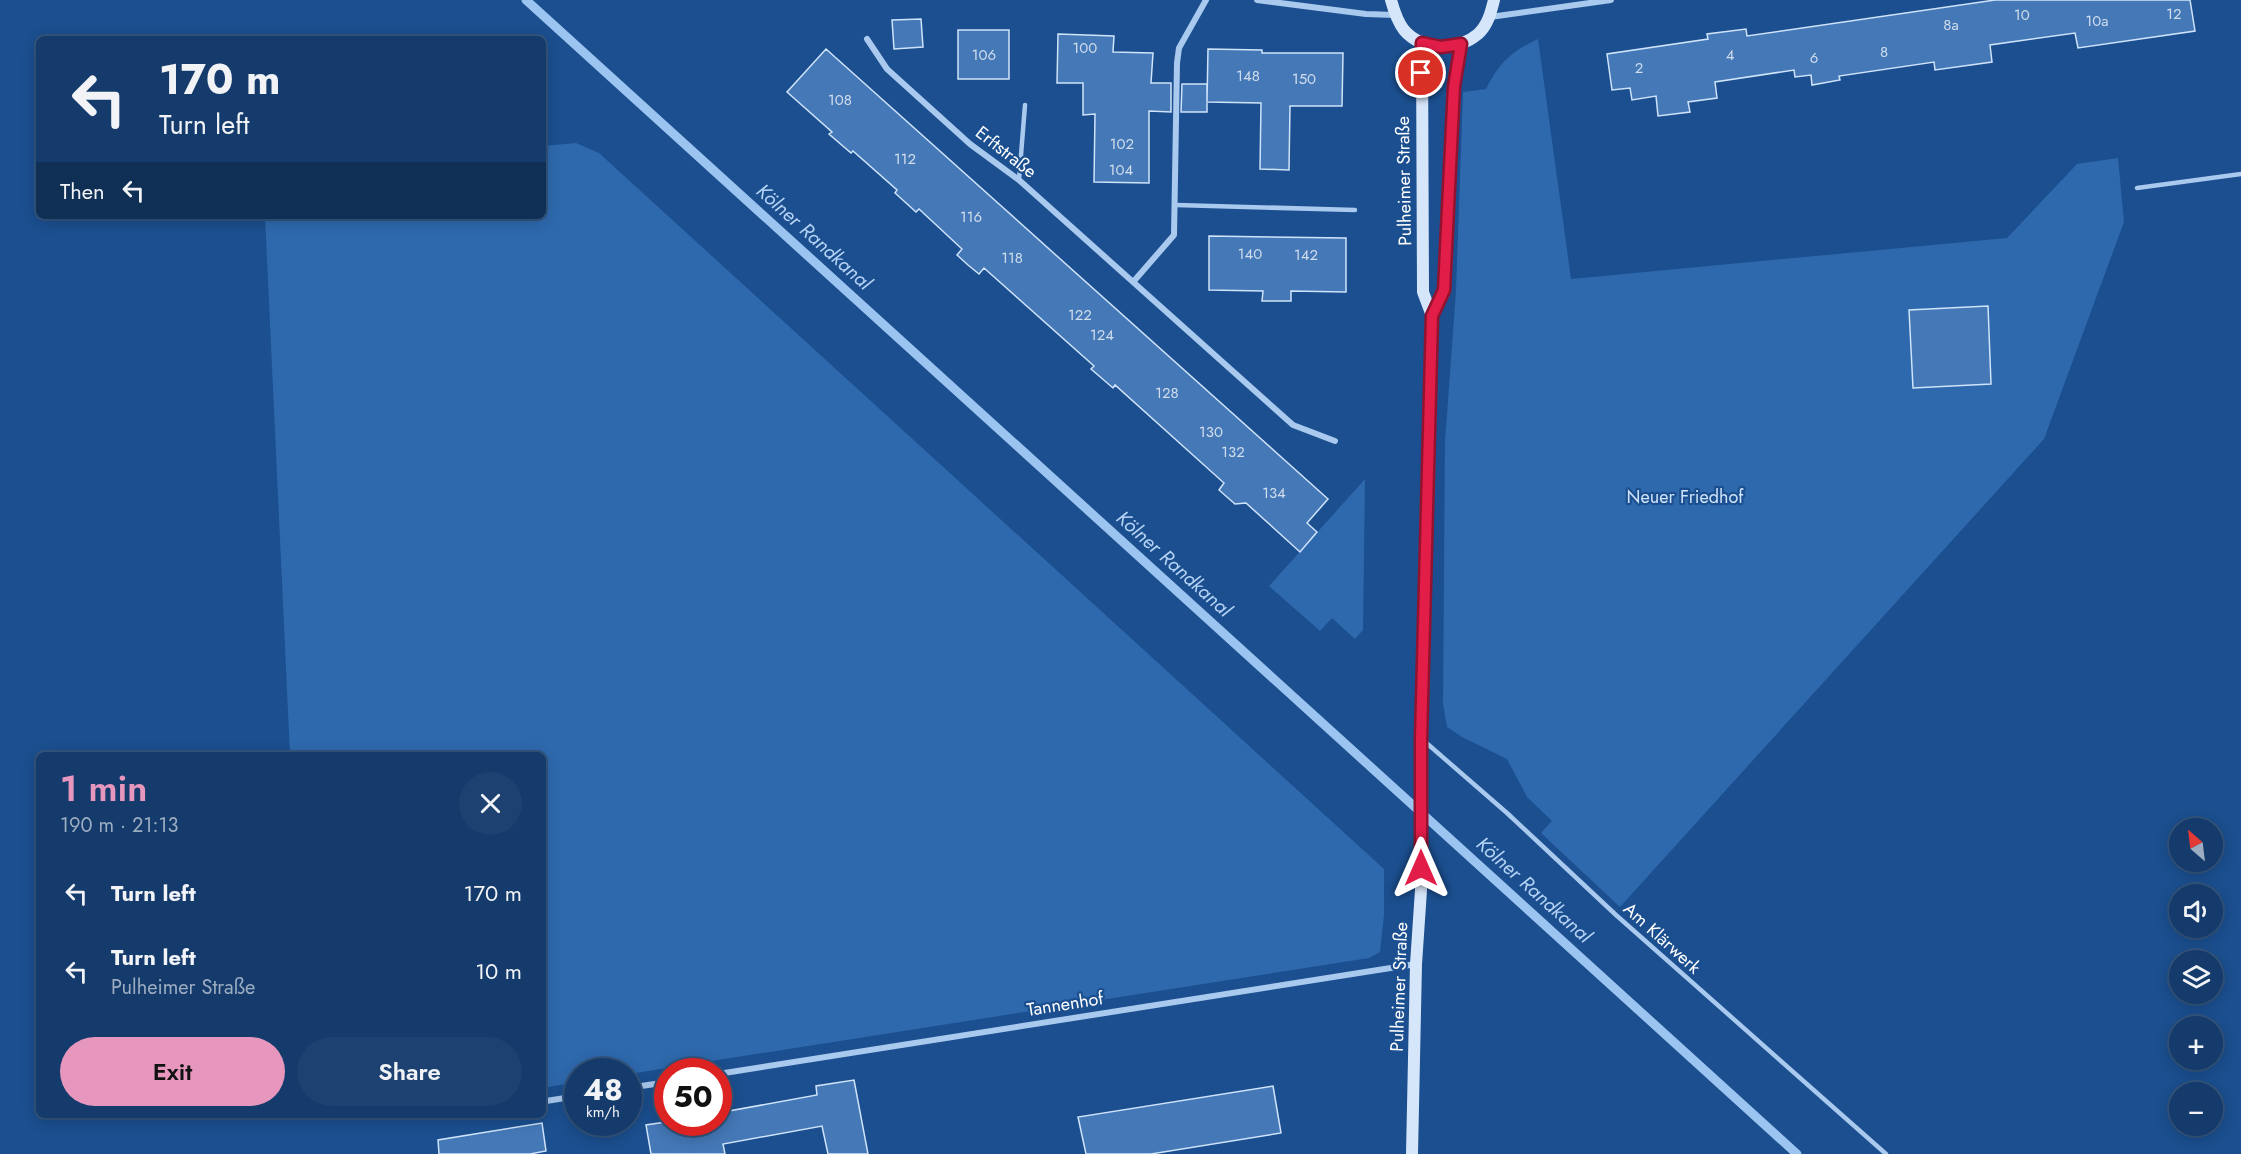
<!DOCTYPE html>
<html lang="en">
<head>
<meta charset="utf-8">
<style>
  :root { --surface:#143b6b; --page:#1d4271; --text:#f1f3f6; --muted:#9dadc1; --line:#33557e; --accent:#e797bd }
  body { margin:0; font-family:Jost,sans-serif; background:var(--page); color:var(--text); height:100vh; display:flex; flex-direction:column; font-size:22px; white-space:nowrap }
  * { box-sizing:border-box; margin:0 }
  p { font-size:20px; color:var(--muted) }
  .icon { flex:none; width:33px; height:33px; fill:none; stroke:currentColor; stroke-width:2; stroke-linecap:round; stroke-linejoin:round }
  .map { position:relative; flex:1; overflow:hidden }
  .sheet { position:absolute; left:36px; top:752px; width:510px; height:366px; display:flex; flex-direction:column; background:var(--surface); border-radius:9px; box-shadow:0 3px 15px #0003,0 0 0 2px var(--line) }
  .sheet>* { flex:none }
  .top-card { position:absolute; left:36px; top:36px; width:510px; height:183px; border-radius:9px; box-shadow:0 3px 15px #0003,0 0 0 2px var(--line); background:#143b6b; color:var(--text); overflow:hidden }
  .needle { width:39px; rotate:332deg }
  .tools { position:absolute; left:2169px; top:818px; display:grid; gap:12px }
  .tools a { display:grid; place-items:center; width:54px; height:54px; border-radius:50%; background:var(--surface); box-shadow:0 3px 15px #0003,0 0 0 2px var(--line); font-size:30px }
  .speed { position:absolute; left:564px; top:1058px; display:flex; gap:12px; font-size:30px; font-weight:700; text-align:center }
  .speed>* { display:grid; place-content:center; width:78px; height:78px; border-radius:50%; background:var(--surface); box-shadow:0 3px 15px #0003,0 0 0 2px var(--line); line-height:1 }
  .speed small { font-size:15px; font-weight:400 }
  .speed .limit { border:9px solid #d22; background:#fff; color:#111 }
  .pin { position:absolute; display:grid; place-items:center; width:51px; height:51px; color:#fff; margin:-26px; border:3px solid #fff; border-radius:50%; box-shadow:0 2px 6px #0007 }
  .me { position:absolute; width:66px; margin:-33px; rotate:0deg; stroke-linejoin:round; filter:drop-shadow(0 0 4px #0008) }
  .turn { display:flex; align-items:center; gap:21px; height:126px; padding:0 24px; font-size:27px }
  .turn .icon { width:78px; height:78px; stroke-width:2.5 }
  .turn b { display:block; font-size:42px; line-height:51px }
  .then { display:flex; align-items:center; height:57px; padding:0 24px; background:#0003; gap:12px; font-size:22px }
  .round { display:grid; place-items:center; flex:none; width:63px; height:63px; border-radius:32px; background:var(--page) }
  .summary { display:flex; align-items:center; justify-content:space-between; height:102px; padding:0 24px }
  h1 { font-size:36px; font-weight:600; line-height:45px; color:var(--accent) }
  .action { display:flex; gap:12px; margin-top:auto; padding:12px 24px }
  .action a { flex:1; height:69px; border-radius:36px; background:var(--accent); color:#111; font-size:24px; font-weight:600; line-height:69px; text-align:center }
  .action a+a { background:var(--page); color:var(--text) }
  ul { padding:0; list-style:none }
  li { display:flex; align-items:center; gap:18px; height:78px; padding:0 24px }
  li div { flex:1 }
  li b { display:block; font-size:22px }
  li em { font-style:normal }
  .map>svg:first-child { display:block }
  .green { fill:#2e69ad }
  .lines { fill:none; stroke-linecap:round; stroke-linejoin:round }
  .stream { stroke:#9cc4f0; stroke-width:9 }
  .building { fill:#4478b7; stroke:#cfe3fa; stroke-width:1.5 }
  .service { stroke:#a9c9ee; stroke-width:4.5 }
  .minor { stroke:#a9c9ee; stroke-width:6 }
  .secondary { stroke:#d6e6fa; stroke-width:12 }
  .route-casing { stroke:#92132f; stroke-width:15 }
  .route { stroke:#e11d48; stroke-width:10 }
  .labels { text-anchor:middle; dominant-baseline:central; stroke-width:4.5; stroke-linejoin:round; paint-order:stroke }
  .number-label { font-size:15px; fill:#d0dded }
  .street-label { font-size:18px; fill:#fff; stroke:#1b4f8f }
  .park-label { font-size:18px; fill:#cfe3fa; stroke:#1b4f8f }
  .water-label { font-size:20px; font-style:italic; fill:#b5d3f5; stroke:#1b4f8f }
</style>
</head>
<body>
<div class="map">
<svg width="2241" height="1154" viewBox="0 0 2241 1154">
  <rect width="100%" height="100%" fill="#1b4f8f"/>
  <path class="green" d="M1538,39L1571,279L2007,238L2077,164L2118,158L2124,222L2044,439L1620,907L1541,833L1552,821L1527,797L1507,759L1462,737L1447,727L1443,704L1445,442L1456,291L1463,92L1486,89C1498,64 1512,51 1538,39Z
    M576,143L599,153L1384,869V915L1380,952L1369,958L629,1074L628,1071H578L577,1082L543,1088V754H290L265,216H543V146Z
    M1365,479L1363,630L1355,639L1332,618L1320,631L1269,586Z"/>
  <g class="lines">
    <path class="stream" d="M526,0L1797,1154"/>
  </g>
  <path class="building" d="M1995,0H2190L2195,31L2078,48L2075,33L1990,45L1992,62L1935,70L1934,62L1839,76L1840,80L1812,85L1811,75L1795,77L1794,70L1715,82L1717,98L1688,102L1690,112L1658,116L1656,96L1632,100L1630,88L1612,90L1607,54L1708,39L1707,34L1746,29L1747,36Z
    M921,19L923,47L894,49L892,20Z
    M958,30H1009V79H958Z
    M1058,34L1114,36L1113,52L1153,53L1151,83H1171V112L1149,111V183L1094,182L1095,114L1083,115V83H1057Z
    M826,49L1328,499L1307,523L1317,532L1300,552L1246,503L1235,504L1219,490L1224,483L1115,385L1113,388L1091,369L1094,366L984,268L979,274L968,265L957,255L962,249L919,209L916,212L895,193L897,190L853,151L851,153L829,134L832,132L787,92Z
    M1208,49L1262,50V53H1343L1342,106H1290L1289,170L1260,169L1261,103L1207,102Z
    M1182,84H1207V112H1181Z
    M1209,236L1346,238V292L1291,291V301H1262L1263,291L1209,290Z
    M1988,306L1991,384L1913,388L1909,310Z
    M854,1080L868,1154H828L822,1126L723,1144L725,1154H651L646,1125L666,1122H718V1113L817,1095L816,1086Z
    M1273,1086L1281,1133L1151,1154H1086L1078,1117Z
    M542,1123L546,1151L530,1154H439L438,1140Z"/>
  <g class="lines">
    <path class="service" d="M1019,180L1025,105
      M2137,188L2241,174
      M1176,205L1355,210
      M1423,740L1507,813L1616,915L1886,1154"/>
    <path class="minor" d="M1257,0L1366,14L1395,15
      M1490,17L1611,0
      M867,39L887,69L970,144L1019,180L1293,425L1335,441
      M1134,281L1174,235L1177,63L1179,48L1206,0
      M718,1074L1416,964
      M628,1088L668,1082
      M546,1101L578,1096"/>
    <path class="secondary" d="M1391,0C1394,11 1397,21 1404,30C1422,51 1458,51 1478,34C1488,25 1491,12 1494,0
      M1432,316L1444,290L1454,86L1461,44
      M1412,1154L1416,964L1421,890V739L1432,316L1423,292L1422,43"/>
  </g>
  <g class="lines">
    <defs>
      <path id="route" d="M1421,868V739L1432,316L1444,290L1454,86L1461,44L1441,47L1422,43L1421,73"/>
    </defs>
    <use href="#route" class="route-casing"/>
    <use href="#route" class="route"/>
  </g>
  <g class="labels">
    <g class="number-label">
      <text x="2174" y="14">12</text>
      <text x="2022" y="15">10</text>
      <text x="2097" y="21">10a</text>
      <text x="1951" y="25">8a</text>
      <text x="1085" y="48">100</text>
      <text x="1884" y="52">8</text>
      <text x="984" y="55">106</text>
      <text x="1730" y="55">4</text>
      <text x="1814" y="58">6</text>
      <text x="1639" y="68">2</text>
      <text x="1248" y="76">148</text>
      <text x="1304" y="79">150</text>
      <text x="840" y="100">108</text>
      <text x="1122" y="144">102</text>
      <text x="905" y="159">112</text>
      <text x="1121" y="170">104</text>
      <text x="971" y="217">116</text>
      <text x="1250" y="254">140</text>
      <text x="1306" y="255">142</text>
      <text x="1012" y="258">118</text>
      <text x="1080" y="315">122</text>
      <text x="1102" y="335">124</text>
      <text x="1167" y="393">128</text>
      <text x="1211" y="432">130</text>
      <text x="1233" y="452">132</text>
      <text x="1274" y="493">134</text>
    </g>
    <g class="street-label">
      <text transform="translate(1006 152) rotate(38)">Erftstraße</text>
      <text transform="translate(1404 181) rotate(-91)">Pulheimer Straße</text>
      <text transform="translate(1662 938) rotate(42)">Am Klärwerk</text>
      <text transform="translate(1399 987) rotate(-88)">Pulheimer Straße</text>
      <text transform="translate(1065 1004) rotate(-9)">Tannenhof</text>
    </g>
    <g class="park-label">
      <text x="1685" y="497">Neuer Friedhof</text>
    </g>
    <g class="water-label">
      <text transform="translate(814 237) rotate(42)">Kölner Randkanal</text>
      <text transform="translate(1174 564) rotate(42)">Kölner Randkanal</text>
      <text transform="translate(1534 890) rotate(42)">Kölner Randkanal</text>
    </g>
  </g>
</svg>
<div class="tools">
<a><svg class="needle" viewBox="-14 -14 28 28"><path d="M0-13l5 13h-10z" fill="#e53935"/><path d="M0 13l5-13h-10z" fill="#9dadc1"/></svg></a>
<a><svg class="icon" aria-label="sound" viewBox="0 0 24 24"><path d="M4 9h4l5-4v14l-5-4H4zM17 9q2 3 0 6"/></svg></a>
<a><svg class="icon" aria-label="layers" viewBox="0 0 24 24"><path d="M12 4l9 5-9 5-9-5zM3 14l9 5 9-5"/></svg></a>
<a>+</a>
<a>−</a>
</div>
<div class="speed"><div>48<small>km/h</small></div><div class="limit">50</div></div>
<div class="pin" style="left:1421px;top:73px;background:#d93025"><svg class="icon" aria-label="arrive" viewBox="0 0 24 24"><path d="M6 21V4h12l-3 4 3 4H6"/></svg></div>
<svg class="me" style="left:1421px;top:868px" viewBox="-20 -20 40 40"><path d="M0-17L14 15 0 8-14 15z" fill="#e11d48" stroke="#fff" stroke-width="4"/></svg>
<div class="top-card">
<div class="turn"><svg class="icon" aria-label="left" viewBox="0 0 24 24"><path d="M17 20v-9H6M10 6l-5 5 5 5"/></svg><div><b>170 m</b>Turn left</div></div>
<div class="then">Then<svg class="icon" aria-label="left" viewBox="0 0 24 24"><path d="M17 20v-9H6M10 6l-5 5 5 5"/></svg></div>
</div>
<section class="sheet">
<div class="summary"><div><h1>1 min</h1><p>190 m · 21:13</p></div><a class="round"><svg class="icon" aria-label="close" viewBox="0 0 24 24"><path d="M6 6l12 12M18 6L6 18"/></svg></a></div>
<ul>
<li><svg class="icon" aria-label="left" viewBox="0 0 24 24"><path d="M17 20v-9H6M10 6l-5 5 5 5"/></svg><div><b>Turn left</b></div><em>170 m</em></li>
<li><svg class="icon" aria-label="left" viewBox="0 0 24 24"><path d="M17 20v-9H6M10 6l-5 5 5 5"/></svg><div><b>Turn left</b><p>Pulheimer Straße</p></div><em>10 m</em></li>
</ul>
<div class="action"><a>Exit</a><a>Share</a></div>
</section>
</div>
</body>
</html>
